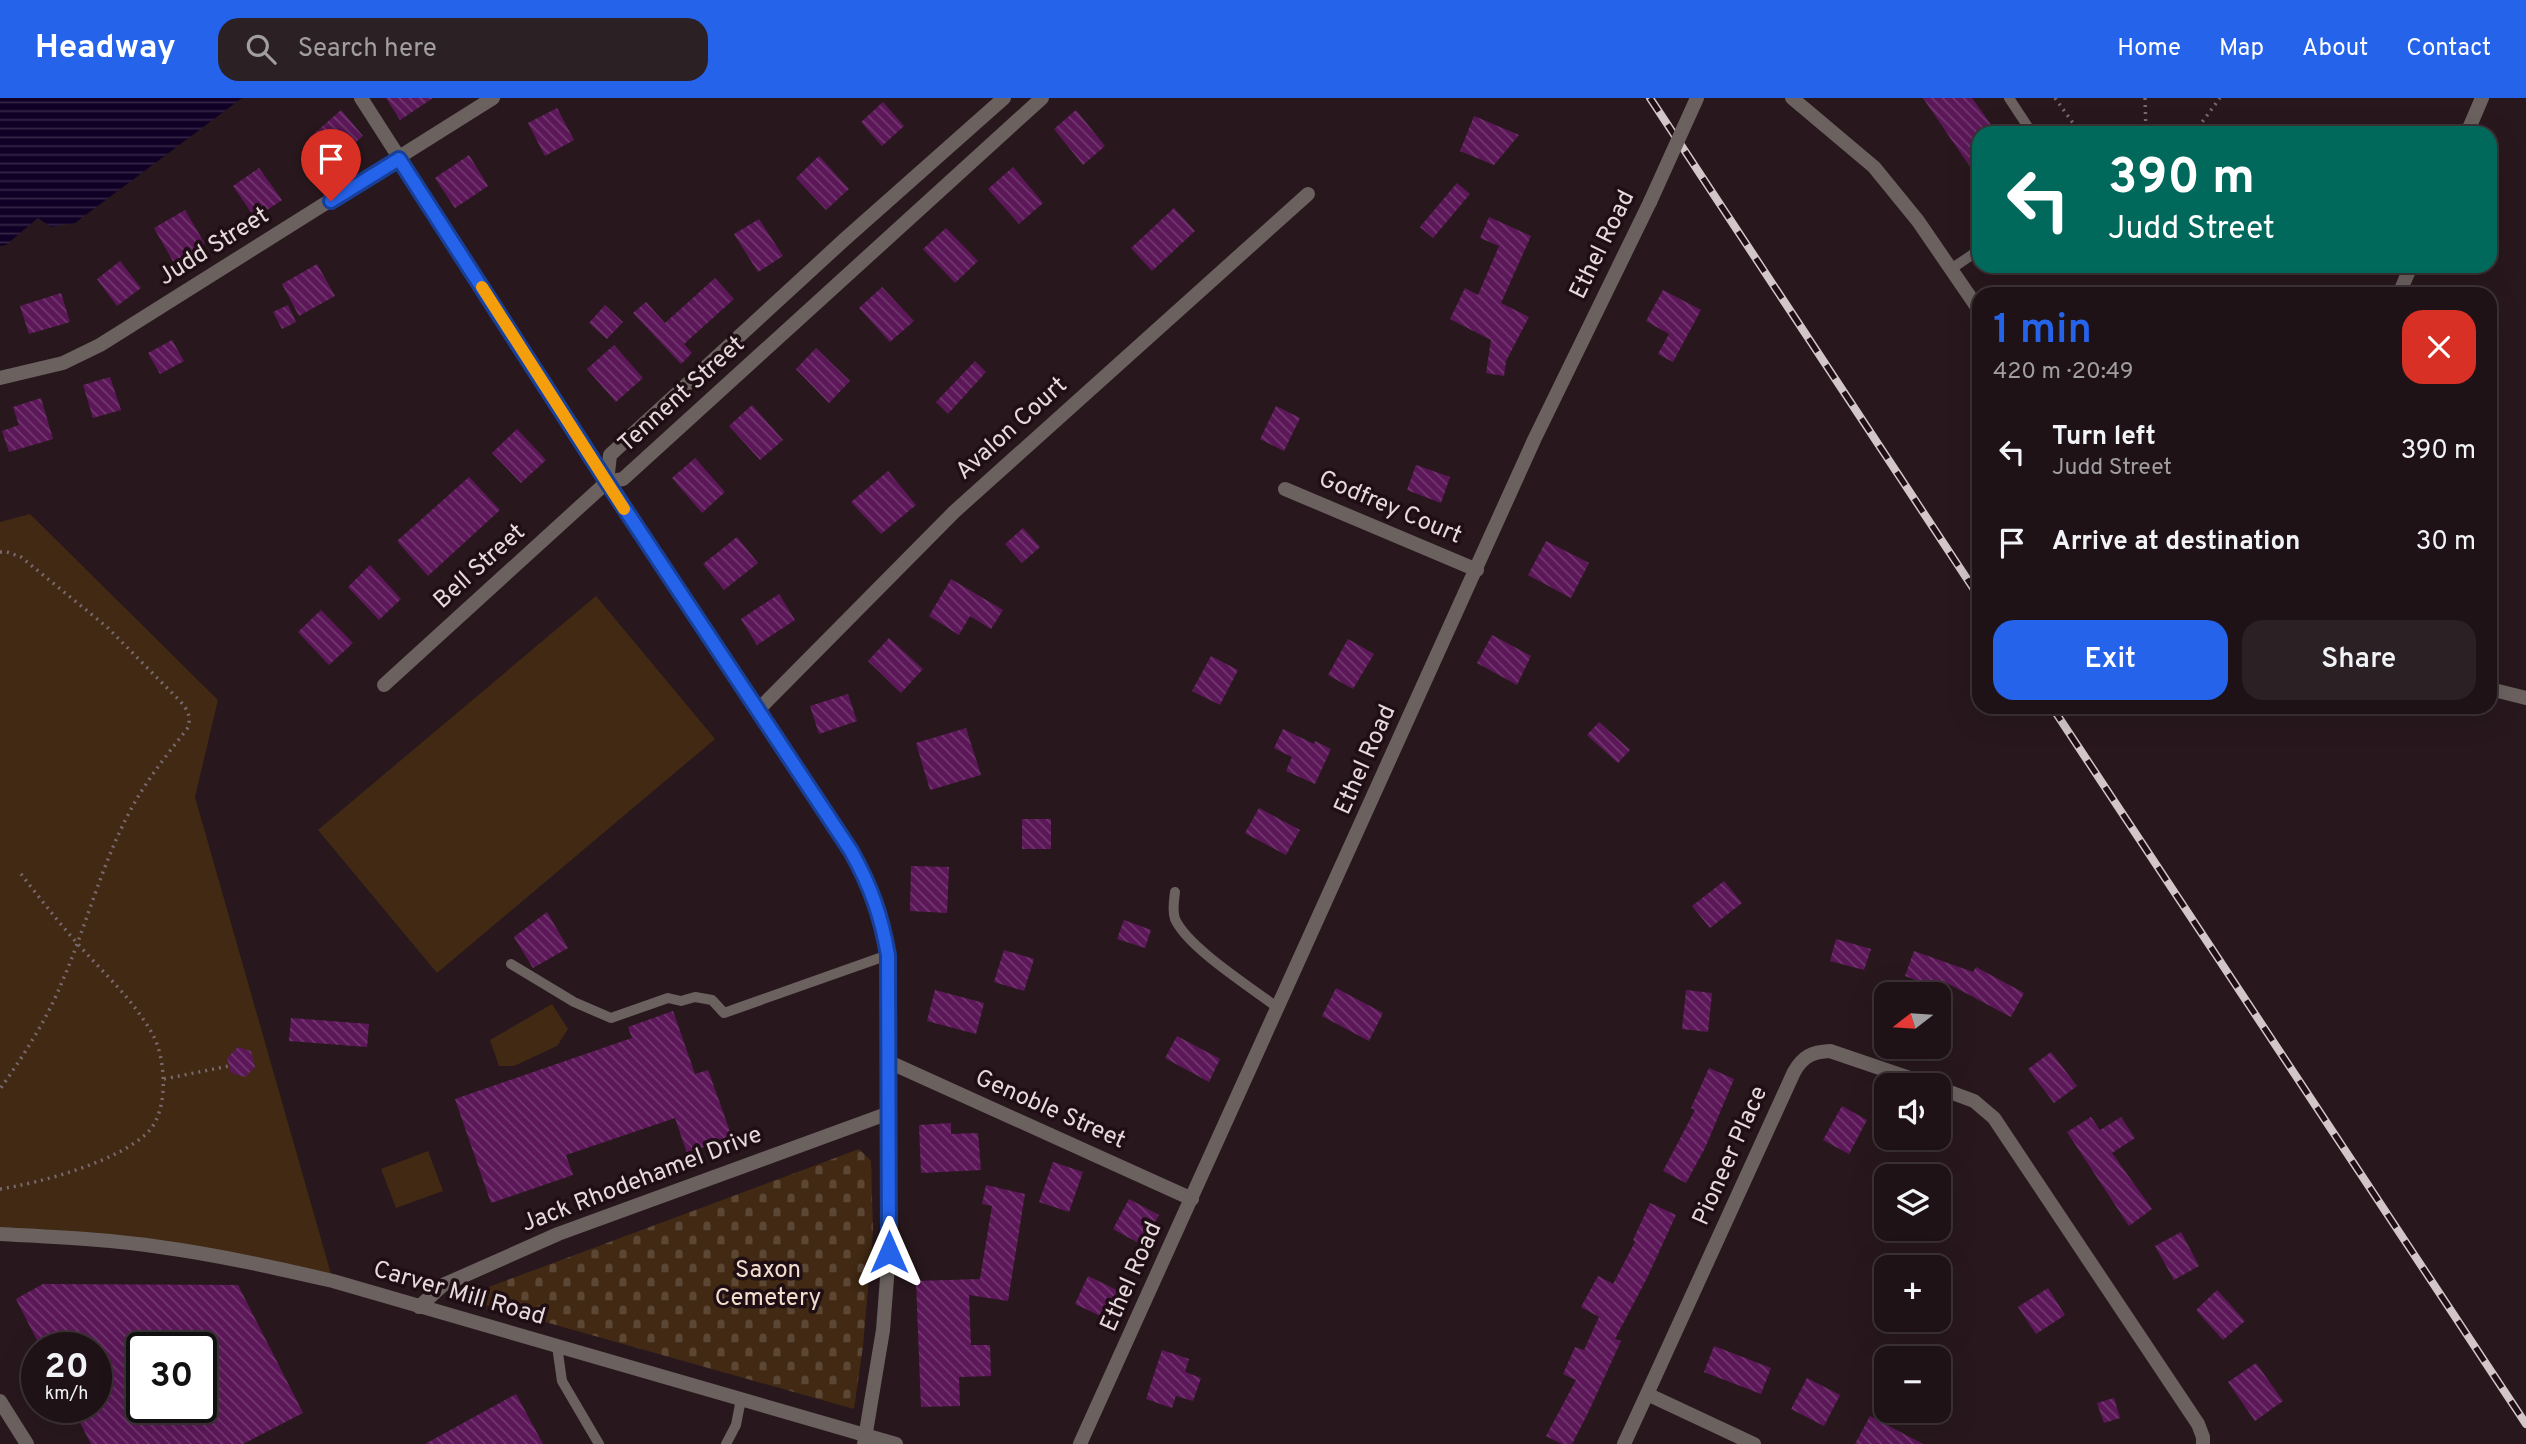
<!DOCTYPE html>
<html lang="en">
<head>
<meta charset="utf-8">
<style>
  :root { --surface:#1e1216; --page:#2b2023; --text:#f1f3f6; --muted:#a19ea1; --line:#3c3235; --accent:#2563eb }
  body { margin:0; font-family:Overpass,sans-serif; background:var(--page); color:var(--text); height:100vh; display:flex; flex-direction:column; font-size:26px; white-space:nowrap }
  * { box-sizing:border-box; margin:0 }
  p { font-size:23px; color:var(--muted) }
  .icon { flex:none; width:38px; height:38px; fill:none; stroke:currentColor; stroke-width:2; stroke-linecap:round; stroke-linejoin:round }
  .map { position:relative; flex:1; overflow:hidden }
  .side { position:absolute; left:1972px; top:189px; width:525px; height:427px; display:flex; flex-direction:column; background:var(--surface); border-radius:21px; box-shadow:0 7px 28px #0002,0 0 0 2px var(--line) }
  .side>* { flex:none }
  .top-card { position:absolute; left:1972px; top:28px; width:525px; height:147px; border-radius:21px; box-shadow:0 7px 28px #0002,0 0 0 2px var(--line); background:#00695c; color:#fff; overflow:hidden }
  .needle { width:46px; rotate:253deg }
  .fabs { position:absolute; left:1874px; top:884px; display:grid; gap:14px }
  .fabs a { display:grid; place-items:center; width:77px; height:77px; border-radius:14px; background:var(--surface); box-shadow:0 7px 28px #0002,0 0 0 2px var(--line); font-size:35px }
  .speed { position:absolute; left:21px; top:1234px; display:flex; gap:14px; font-size:35px; font-weight:700; text-align:center }
  .speed>* { display:grid; place-content:center; width:91px; height:91px; border-radius:50%; background:var(--surface); box-shadow:0 7px 28px #0002,0 0 0 2px var(--line); line-height:1 }
  .speed small { font-size:18px; font-weight:400 }
  .speed .limit { border:4px solid #111; border-radius:10px; background:#fff; color:#111 }
  .pin { position:absolute; display:grid; place-items:center; width:60px; height:60px; color:#fff; margin:-72px -30px; border-radius:50% 50% 50% 0; rotate:-45deg; box-shadow:0 0 7px #0007 }
  .pin .icon { rotate:45deg }
  .me { position:absolute; width:77px; margin:-38px; rotate:0deg; stroke-linejoin:round; filter:drop-shadow(0 0 5px #0008) }
  .turn { display:flex; align-items:center; gap:24px; height:147px; padding:0 21px; font-size:32px }
  .turn .icon { width:91px; height:91px; stroke-width:2.5 }
  .turn b { display:block; font-size:49px; line-height:60px }
  .round { display:grid; place-items:center; flex:none; width:74px; height:74px; border-radius:21px; background:var(--page) }
  .summary { display:flex; align-items:center; justify-content:space-between; height:119px; padding:0 21px }
  h1 { font-size:42px; font-weight:600; line-height:52px; color:var(--accent) }
  .cta { display:flex; gap:14px; margin-top:auto; padding:14px 21px }
  .cta a { flex:1; height:80px; border-radius:21px; background:var(--accent); color:#fff; font-size:28px; font-weight:600; line-height:80px; text-align:center }
  .cta a+a { background:var(--page); color:var(--text) }
  ul { padding:0; list-style:none }
  li { display:flex; align-items:center; gap:21px; height:91px; padding:0 21px }
  li div { flex:1 }
  li b { display:block; font-size:26px }
  li em { font-style:normal }
  header { display:flex; align-items:center; gap:42px; box-sizing:border-box; height:98px; padding:0 35px; background:var(--accent); color:#fff }
  header strong { font-size:33px }
  nav { display:flex; gap:38px; margin-inline-start:auto; font-size:24px }
  .search { width:490px; height:63px; background:var(--page); display:flex; align-items:center; gap:18px; box-sizing:border-box; padding:0 24px; border-radius:21px; color:var(--muted); font-size:26px }
  .map>svg:first-child { display:block }
  .green { fill:#412913 }
  .cemetery { fill:url(#cemetery-stones) }
  .water { fill:url(#water-rules) }
  .building { fill:url(#building-back-hatch); fill-rule:evenodd }
  .lines { fill:none; stroke-linecap:round; stroke-linejoin:round }
  .path { stroke:#77696d; stroke-width:3.5; stroke-dasharray:2 5; stroke-linecap:butt }
  .service { stroke:#6b6260; stroke-width:10 }
  .minor { stroke:#6b6260; stroke-width:14 }
  .tertiary { stroke:#6b6260; stroke-width:14 }
  .rail-casing { stroke:#d2c6c9; stroke-width:8 }
  .rail { stroke:#1f0f14; stroke-width:5; stroke-dasharray:16; stroke-linecap:butt }
  .minor-bridge { stroke:#6b6260; stroke-width:14 }
  .route-casing { stroke:#184099; stroke-width:18 }
  .route { stroke:#2563eb; stroke-width:12 }
  .slow { stroke:#f59e0b; stroke-width:12 }
  .labels { text-anchor:middle; dominant-baseline:central; stroke-width:7; stroke-linejoin:round; paint-order:stroke }
  .street-label { font-size:24px; fill:#e6dadd; stroke:#1f0f14 }
  .park-label { font-size:24px; fill:#f2ddcd; stroke:#1f0f14 }
</style>
</head>
<body>
<header>
<strong>Headway</strong>
<div class="search"><svg class="icon" aria-label="search" viewBox="0 0 24 24"><circle cx="10" cy="10" r="6"/><path d="M15 15l6 6"/></svg>Search here</div>
<nav><a>Home</a><a>Map</a><a>About</a><a>Contact</a></nav>
</header>
<div class="map">
<svg width="2526" height="1346" viewBox="0 0 2526 1346">
  <defs>
    <pattern id="cemetery-stones" width="16" height="16" patternUnits="userSpaceOnUse" patternTransform="scale(1.75)"><rect width="16" height="16" fill="#412913"/><path d="M2 7V4a2 2 0 0 1 4 0v3zM10 15v-3a2 2 0 0 1 4 0v3z" fill="#5c4735"/></pattern>
    <pattern id="water-rules" width="6" height="5" patternUnits="userSpaceOnUse" patternTransform="scale(1.75)"><rect width="6" height="5" fill="#110026"/><path d="M0 2.5h6" fill="none" stroke="#342545"/></pattern>
    <pattern id="building-back-hatch" width="6" height="6" patternUnits="userSpaceOnUse" patternTransform="scale(1.75)"><rect width="6" height="6" fill="#5c1759"/><path d="M-1 5l2 2M0 0l6 6M5-1l2 2" fill="none" stroke="#733870"/></pattern>
  </defs>
  <rect width="100%" height="100%" fill="#28181d"/>
  <path class="green" d="M30,416L218,602L195,699L333,1183L246,1163L0,1136V424Z
    M596,498L715,641L437,875L318,732Z
    M552,906L568,931L557,948L514,968H499L490,942Z
    M428,1053L443,1093L396,1110L381,1071Z"/>
  <path class="cemetery" d="M859,1051L871,1063L873,1133L863,1248L854,1311L478,1205L486,1190Z"/>
  <path class="water" d="M0,0H242L75,125L51,129L38,120L6,147L0,148Z"/>
  <path class="building" d="M386,0H433L400,22Z
    M1923,0H1972L1997,35H1979V82Z
    M883,4L904,28L882,48L861,24Z
    M557,10L574,42L545,58L528,25Z
    M341,12L363,38L331,66L309,40Z
    M1076,12L1105,48L1083,67L1054,31Z
    M1474,18L1519,37L1494,67L1460,53Z
    M469,57L488,88L455,110L435,80Z
    M819,58L849,91L826,112L796,80Z
    M1013,69L1043,105L1019,126L988,91Z
    M259,70L282,102L255,120L233,88Z
    M1457,85L1470,96L1433,140L1420,129Z
    M1174,110L1195,133L1152,173L1131,150Z
    M185,112L205,146L174,165L154,130Z
    M1489,119L1531,138L1501,205L1529,219L1506,263L1504,278L1486,275L1491,242L1450,221L1465,190L1478,197L1499,148L1480,140Z
    M759,121L783,158L758,174L734,136Z
    M946,130L978,163L955,185L923,151Z
    M120,163L141,190L117,208L97,181Z
    M317,166L335,198L299,218L282,186Z
    M715,180L734,201L684,246L692,255L681,266L633,215L646,204L665,225Z
    M882,189L914,223L890,244L859,210Z
    M1663,192L1701,212L1673,264L1658,256L1669,236L1646,223Z
    M61,195L70,224L29,236L20,208Z
    M288,207L296,224L282,231L273,214Z
    M605,207L623,224L607,241L589,225Z
    M172,242L184,263L160,276L148,255Z
    M614,247L643,280L616,304L587,271Z
    M816,250L850,283L829,305L796,271Z
    M975,263L986,274L948,316L936,304Z
    M110,279L121,312L93,320L83,287Z
    M41,300L53,341L9,354L2,333L19,327L13,309Z
    M752,307L783,342L760,362L729,328Z
    M1276,308L1300,320L1284,353L1260,341Z
    M517,331L546,362L521,385L492,355Z
    M695,360L725,394L702,415L672,380Z
    M1416,367L1450,379L1441,405L1407,392Z
    M888,373L916,407L881,436L851,404Z
    M469,379L500,412L428,478L397,443Z
    M1023,430L1040,449L1022,465L1005,446Z
    M737,439L758,465L724,492L703,466Z
    M1546,443L1589,465L1571,500L1528,477Z
    M370,467L401,501L379,522L348,489Z
    M951,481L1003,512L991,531L970,518L959,537L929,518Z
    M779,496L795,522L757,547L741,521Z
    M321,512L353,545L329,567L298,534Z
    M1492,537L1531,558L1517,587L1477,565Z
    M889,540L923,571L901,595L868,563Z
    M1348,541L1374,556L1353,591L1328,577Z
    M1211,558L1238,572L1220,607L1192,593Z
    M848,596L857,623L819,636L810,608Z
    M1599,624L1630,652L1618,665L1587,637Z
    M966,630L981,677L930,692L916,645Z
    M1283,631L1314,646L1315,643L1331,651L1315,686L1286,673L1292,659L1274,650Z
    M1259,710L1300,732L1286,757L1245,735Z
    M1022,721H1051V751H1022Z
    M911,768L949,769L947,815L910,813Z
    M1724,783L1742,805L1710,830L1692,808Z
    M547,814L568,850L533,870L514,839Z
    M1124,822L1151,832L1145,850L1117,841Z
    M1836,841L1871,851L1864,872L1830,863Z
    M1004,852L1034,861L1024,893L994,884Z
    M1914,853L1973,874L1976,869L2024,895L2011,919L1943,883L1940,891L1905,878Z
    M1336,890L1383,915L1369,943L1322,918Z
    M935,892L984,905L976,936L927,923Z
    M1686,892L1712,895L1708,934L1682,931Z
    M673,913L695,976L708,972L732,1039L687,1055L675,1020L566,1057L573,1077L491,1105L455,1001L632,940L628,929Z
    M291,920L369,926L367,949L289,943Z
    M1177,938L1220,961L1209,984L1165,960Z
    M238,949L251,953L255,969L245,979L231,975L227,960Z
    M2051,954L2077,988L2054,1005L2028,971Z
    M1709,970L1734,981L1705,1050L1686,1085L1663,1073L1695,1012L1691,1010Z
    M1842,1008L1867,1022L1849,1056L1823,1042Z
    M2091,1019L2100,1032L2121,1019L2135,1040L2112,1055L2152,1111L2129,1128L2067,1034Z
    M951,1025V1036L978,1035L981,1072L921,1075L919,1027Z
    M1053,1064L1083,1074L1069,1114L1039,1104Z
    M986,1087L1025,1096L1008,1203L969,1197L971,1247H990L991,1278L959,1279L960,1308L921,1309L916,1183L980,1181L992,1108L982,1106Z
    M1129,1101L1159,1117L1142,1147L1113,1131Z
    M1650,1105L1676,1117L1647,1180L1615,1241L1621,1243L1588,1315L1572,1346H1562L1546,1338L1576,1282L1563,1276L1575,1249L1584,1252L1599,1219L1581,1209L1598,1178L1613,1186L1635,1144L1633,1142Z
    M2181,1134L2199,1168L2174,1182L2155,1148Z
    M1088,1178L1127,1197L1113,1224L1075,1206Z
    M43,1186L238,1187L303,1315L243,1346H91L72,1309H96V1250H41L16,1201ZM142,1250H201V1309H142Z
    M2048,1190L2065,1217L2036,1236L2018,1209Z
    M2217,1192L2245,1223L2223,1242L2196,1212Z
    M1714,1248L1771,1270L1761,1296L1704,1274Z
    M1162,1252L1189,1261L1185,1274L1201,1280L1193,1303L1176,1298L1172,1310L1146,1301Z
    M2256,1265L2283,1303L2255,1323L2228,1284Z
    M1807,1280L1840,1297L1824,1328L1791,1311Z
    M516,1296L543,1346H425Z
    M2114,1300L2120,1320L2104,1325L2097,1305Z
    M1870,1318L1923,1346H1855Z"/>
  <g class="lines">
    <path class="path" d="M2055,0L2078,32L2085,35
      M2145,0L2146,35
      M2194,35L2220,0
      M0,454H7L21,459L107,529L180,603C188,612 192,620 187,631C166,658 145,684 129,715C101,768 86,829 62,884C46,923 24,957 0,991
      M164,981L229,968
      M0,1091C40,1085 120,1063 148,1034C169,1013 166,961 153,937C136,906 110,881 86,855C63,830 42,803 21,776"/>
    <path class="service" d="M2009,0L2032,35
      M1951,171L1979,152
      M1175,794C1174,803 1172,812 1175,821C1188,850 1252,890 1278,910
      M511,866L574,904L611,920L668,900L681,903L695,899L712,902L724,915L888,857
      M557,1248L562,1283L599,1346
      M726,1346L736,1327L741,1301"/>
    <path class="minor" d="M361,0L607,384L851,753C871,788 881,817 888,857L889,1154L883,1232L864,1346
      M2467,35L2482,0
      M2399,196L2411,168
      M0,280L63,265L100,247L493,0
      M607,384L623,381L1042,0
      M607,384L610,357L845,141L1004,0
      M1285,391L1477,472
      M384,587L607,384
      M758,612L954,414L1308,96
      M889,964L1192,1101
      M1939,990L1974,1003L1994,1020L2198,1326L2203,1339V1346
      M0,1136C53,1139 107,1141 160,1149C219,1157 276,1170 333,1183L896,1346
      M419,1209L443,1187L558,1136L889,1015
      M1080,1346L1534,342L1650,104
      M1624,1346L1647,1296
      M1754,1346L1647,1296L1794,974C1803,958 1812,954 1830,953L1930,987"/>
    <path class="tertiary" d="M1792,0L1874,69L1918,123L1979,212
      M2490,591L2526,600
      M0,1303L27,1346"/>
    <defs>
      <path id="rail" d="M1650,0L1979,499
        M2052,609L2526,1326"/>
    </defs>
    <use href="#rail" class="rail-casing"/>
    <use href="#rail" class="rail"/>
    <path class="minor-bridge" d="M1650,104L1697,0"/>
  </g>
  <g class="lines">
    <defs>
      <path id="route" d="M331,103L399,61L607,384L851,753C871,789 881,817 888,857L889,1154"/>
    </defs>
    <use href="#route" class="route-casing"/>
    <use href="#route" class="route"/>
    <path class="slow" d="M482,189L624,411"/>
  </g>
  <g class="labels">
    <g class="street-label">
      <text transform="translate(1603 147) rotate(-64)">Ethel Road</text>
      <text transform="translate(214 149) rotate(-32)">Judd Street</text>
      <text transform="translate(682 297) rotate(-42)">Tennent Street</text>
      <text transform="translate(1012 331) rotate(-42)">Avalon Court</text>
      <text transform="translate(1390 410) rotate(23)">Godfrey Court</text>
      <text transform="translate(480 469) rotate(-42)">Bell Street</text>
      <text transform="translate(1366 662) rotate(-66)">Ethel Road</text>
      <text transform="translate(1050 1012) rotate(24)">Genoble Street</text>
      <text transform="translate(1731 1058) rotate(-66)">Pioneer Place</text>
      <text transform="translate(642 1082) rotate(-21)">Jack Rhodehamel Drive</text>
      <text transform="translate(1132 1179) rotate(-66)">Ethel Road</text>
      <text transform="translate(459 1196) rotate(16)">Carver Mill Road</text>
    </g>
    <g class="park-label">
      <text x="768" y="1173">Saxon<tspan x="768" dy="28">Cemetery</tspan></text>
    </g>
  </g>
</svg>
<div class="fabs">
<a><svg class="needle" viewBox="-14 -14 28 28"><path d="M0-13l5 13h-10z" fill="#e53935"/><path d="M0 13l5-13h-10z" fill="#a19ea1"/></svg></a>
<a><svg class="icon" aria-label="sound" viewBox="0 0 24 24"><path d="M4 9h4l5-4v14l-5-4H4zM17 9q2 3 0 6"/></svg></a>
<a><svg class="icon" aria-label="layers" viewBox="0 0 24 24"><path d="M12 4l9 5-9 5-9-5zM3 14l9 5 9-5"/></svg></a>
<a>+</a>
<a>−</a>
</div>
<div class="speed"><div>20<small>km/h</small></div><div class="limit">30</div></div>
<div class="pin" style="left:331px;top:103px;background:#d93025"><svg class="icon" aria-label="arrive" viewBox="0 0 24 24"><path d="M6 21V4h12l-3 4 3 4H6"/></svg></div>
<svg class="me" style="left:889px;top:1154px" viewBox="-20 -20 40 40"><path d="M0-17L14 15 0 8-14 15z" fill="#2563eb" stroke="#fff" stroke-width="4"/></svg>
<div class="top-card">
<div class="turn"><svg class="icon" aria-label="left" viewBox="0 0 24 24"><path d="M17 20v-9H6M10 6l-5 5 5 5"/></svg><div><b>390 m</b>Judd Street</div></div>
</div>
<section class="side">
<div class="summary"><div><h1>1 min</h1><p>420 m · 20:49</p></div><a class="round" style="background:#d93025;color:#fff"><svg class="icon" aria-label="close" viewBox="0 0 24 24"><path d="M6 6l12 12M18 6L6 18"/></svg></a></div>
<ul>
<li><svg class="icon" aria-label="left" viewBox="0 0 24 24"><path d="M17 20v-9H6M10 6l-5 5 5 5"/></svg><div><b>Turn left</b><p>Judd Street</p></div><em>390 m</em></li>
<li><svg class="icon" aria-label="arrive" viewBox="0 0 24 24"><path d="M6 21V4h12l-3 4 3 4H6"/></svg><div><b>Arrive at destination</b></div><em>30 m</em></li>
</ul>
<div class="cta"><a>Exit</a><a>Share</a></div>
</section>
</div>
</body>
</html>
